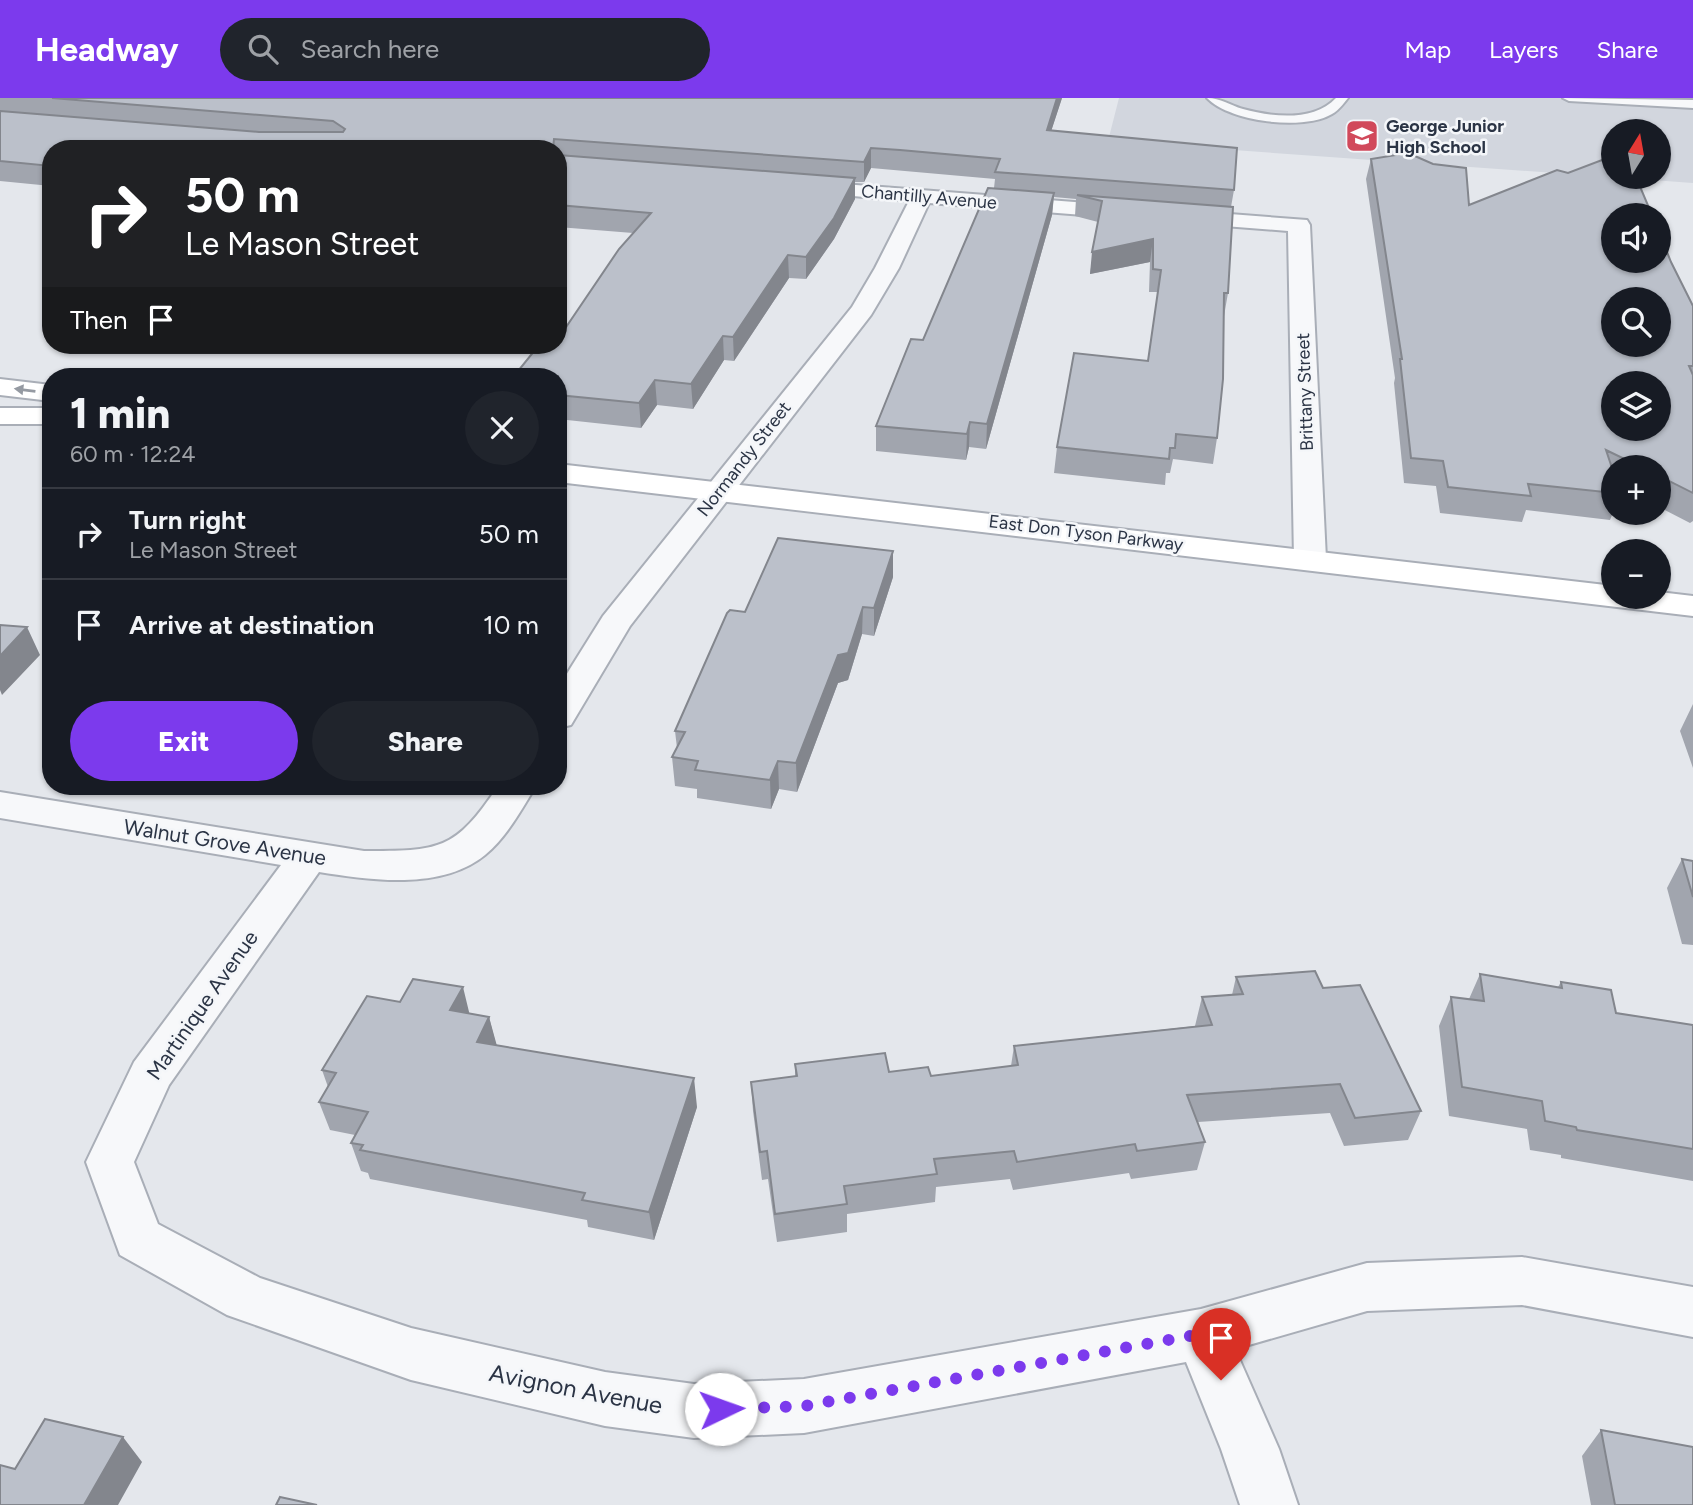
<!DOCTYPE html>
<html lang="en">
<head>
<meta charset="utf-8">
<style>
  :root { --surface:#171b24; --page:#20242c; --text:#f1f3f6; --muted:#9ea1a6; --line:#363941; --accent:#7c3aed }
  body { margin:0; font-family:Figtree,sans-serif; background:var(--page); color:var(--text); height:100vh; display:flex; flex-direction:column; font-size:26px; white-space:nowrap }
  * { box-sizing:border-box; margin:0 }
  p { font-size:23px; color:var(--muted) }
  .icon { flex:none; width:38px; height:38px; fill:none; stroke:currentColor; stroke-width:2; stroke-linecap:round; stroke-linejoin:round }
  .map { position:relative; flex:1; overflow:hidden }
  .drawer { position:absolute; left:42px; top:270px; width:525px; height:427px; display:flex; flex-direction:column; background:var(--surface); border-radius:28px; box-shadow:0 2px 5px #0004 }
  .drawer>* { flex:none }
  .top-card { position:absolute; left:42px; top:42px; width:525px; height:214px; border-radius:28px; box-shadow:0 2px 5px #0004; background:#202124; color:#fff; overflow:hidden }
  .needle { width:46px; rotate:11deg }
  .controls { position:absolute; left:1601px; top:21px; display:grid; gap:14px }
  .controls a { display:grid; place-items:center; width:70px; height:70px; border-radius:50%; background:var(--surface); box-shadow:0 2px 5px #0004; font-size:35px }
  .pin { position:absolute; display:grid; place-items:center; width:60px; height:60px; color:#fff; margin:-72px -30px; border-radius:50% 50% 50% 0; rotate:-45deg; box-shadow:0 0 7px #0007 }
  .pin .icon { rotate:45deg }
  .me { position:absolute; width:77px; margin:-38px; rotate:87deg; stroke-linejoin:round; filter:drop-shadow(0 0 5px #0008) }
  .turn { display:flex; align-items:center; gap:24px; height:147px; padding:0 28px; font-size:32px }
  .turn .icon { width:91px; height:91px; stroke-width:2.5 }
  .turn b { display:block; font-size:49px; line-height:60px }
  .then { display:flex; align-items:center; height:66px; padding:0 28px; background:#0003; gap:14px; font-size:26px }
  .round { display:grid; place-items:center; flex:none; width:74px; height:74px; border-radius:37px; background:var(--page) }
  .head { display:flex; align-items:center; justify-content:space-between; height:119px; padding:0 28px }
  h1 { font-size:42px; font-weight:800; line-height:52px }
  .cta { display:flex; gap:14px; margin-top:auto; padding:14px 28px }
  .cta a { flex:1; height:80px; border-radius:42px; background:var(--accent); color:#fff; font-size:28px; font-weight:800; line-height:80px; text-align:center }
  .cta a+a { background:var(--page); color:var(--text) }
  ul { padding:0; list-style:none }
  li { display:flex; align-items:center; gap:21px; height:91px; padding:0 28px; border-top:2px solid var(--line) }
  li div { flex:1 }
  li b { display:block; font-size:26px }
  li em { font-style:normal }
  header { display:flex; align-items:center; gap:42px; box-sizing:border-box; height:98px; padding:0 35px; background:var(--accent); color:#fff }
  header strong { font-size:33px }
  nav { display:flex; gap:38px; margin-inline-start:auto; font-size:24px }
  .search { width:490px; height:63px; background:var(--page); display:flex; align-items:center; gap:18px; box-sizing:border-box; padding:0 24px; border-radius:38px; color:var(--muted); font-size:26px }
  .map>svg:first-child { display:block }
  .built { fill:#d2d6de; fill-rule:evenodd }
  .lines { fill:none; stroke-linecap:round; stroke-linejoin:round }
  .service-casing { stroke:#a9aeb7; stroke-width:4 }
  .minor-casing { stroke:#a9aeb7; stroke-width:4 }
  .secondary-casing { stroke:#a9aeb7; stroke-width:4 }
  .service { fill:#f7f8fa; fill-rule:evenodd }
  .minor { fill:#f7f8fa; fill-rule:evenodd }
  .secondary { fill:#fff; fill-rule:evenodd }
  .wall { fill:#a1a5ae }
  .shaded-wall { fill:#83868d }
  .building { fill:#bbc0ca; stroke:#83868d; stroke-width:2; fill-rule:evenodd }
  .oneway { fill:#959aa2 }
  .route { stroke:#7c3aed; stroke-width:12; stroke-dasharray:0 21.6 }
  .labels { text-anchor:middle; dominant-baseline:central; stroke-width:5; stroke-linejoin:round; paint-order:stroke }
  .far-poi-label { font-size:18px; font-weight:bold; fill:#2b3445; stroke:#f4f6f9; text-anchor:start }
  .far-street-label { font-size:18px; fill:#2b3445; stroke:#f4f6f9 }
  .street-label { font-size:21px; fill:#2b3445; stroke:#f4f6f9 }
  .near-street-label { font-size:24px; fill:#2b3445; stroke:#f4f6f9 }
</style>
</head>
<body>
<header>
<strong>Headway</strong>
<div class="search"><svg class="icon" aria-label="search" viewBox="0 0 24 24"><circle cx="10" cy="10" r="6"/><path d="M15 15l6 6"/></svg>Search here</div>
<nav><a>Map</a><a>Layers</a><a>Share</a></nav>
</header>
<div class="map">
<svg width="1693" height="1407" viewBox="0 0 1693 1407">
  <rect width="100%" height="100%" fill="#e4e7ec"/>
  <path class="built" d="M1119,0H1693V85L1108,43ZM1614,33H1659V79H1614Z"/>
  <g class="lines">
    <defs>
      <path id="service" d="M1207,0C1221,0 1229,7 1243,11C1272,19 1314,24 1336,0H1348C1343,6 1339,12 1332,16C1304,33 1230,24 1207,0Z
        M1563,0L1693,2V10L1569,3Z"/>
      <path id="minor" d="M804,83L1307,122L1310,127L1326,461L1321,468L1310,470L1299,468L1294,461L1288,133L929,105L899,170L871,217L630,528L571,627L558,630V590L603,518L852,209L875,170L909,103L797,93L794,89L797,85Z
        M498,688H536C521,712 507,739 485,757C441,793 370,782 319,774L169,987L134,1064L158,1126L260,1180L411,1230L605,1274L694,1286L804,1281L1201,1211L1367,1165L1522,1159L1693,1189V1239L1522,1207L1367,1213L1235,1251L1279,1351L1298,1407H1240L1221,1351L1186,1264L804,1335L694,1340L605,1328L411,1282L227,1217L120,1157L86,1064L134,964L281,767L0,720V694L364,753C439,753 455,753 498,688Z"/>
      <path id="secondary" d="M0,281L51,287V303L0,297Z
        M0,310H51V326H0Z
        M558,366L1614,488V499H1659V494L1693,498V518L558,384Z"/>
    </defs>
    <use href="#service" class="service-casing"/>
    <use href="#minor" class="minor-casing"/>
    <use href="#secondary" class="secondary-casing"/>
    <use href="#service" class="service"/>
    <use href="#minor" class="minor"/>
    <use href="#secondary" class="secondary"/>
  </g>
  <path class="wall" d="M0,0H1062L1051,33L1234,92L1231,109L1228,195L1224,218L1217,340L1213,366L1173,361L1170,375H1166L1165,387L1054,375L1057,349L1148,263L1158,194H1149L1150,164L1090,176L1098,124L1075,118L1076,101L1054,99L1052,117L986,351L969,349L966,362L876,353V328L923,242L994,90L995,81L871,70L864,84H855V101L834,141L806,181L789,180L734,263L724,262L693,311L657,307L641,330L558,321L560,238L633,135L558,129V51H51V88L0,83Z
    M1371,61L1469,107L1671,164L1693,208V423L1690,425L1659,409V369H1614V412L1610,422L1526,412L1522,424L1440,415L1436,388L1404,385L1394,285L1395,280L1366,81Z
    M893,453V479L874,538L862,536L848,582L838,585L797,694L779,691L771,711L697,700V691L675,688L672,659L677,650L675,633L745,514Z
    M1693,606V670L1680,633Z
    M1682,761L1693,763V847L1682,846L1667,790Z
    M1480,876L1558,889L1561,884L1616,915L1693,927V1083L1561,1060V1057L1530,1052L1527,1031L1449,1018L1439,928L1451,899L1469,901Z
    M1236,879L1323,890L1421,1013L1408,1042L1344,1048L1330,1015L1198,1024L1205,1044L1197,1072L1131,1081L1129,1075L1013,1092L1010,1081L936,1089L935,1104L847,1116V1134L777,1144L768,1081L762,1082L753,1013L751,984L795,978V966L931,978L1011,968L1014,948L1195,928L1202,899L1232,897Z
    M470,916L489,919L496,947L697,1009L654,1142L588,1129L587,1122L370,1081L368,1075L361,1073L351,1045L355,1037L330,1032L319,1004L328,989L322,972Z
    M1601,1332L1693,1407H1591L1582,1358Z"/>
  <path class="shaded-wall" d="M1057,0H1062L1045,52L1047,32Z
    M871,50V70L864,84V64Z
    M855,80V101L834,141L806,181V159Z
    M1054,95L1052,117L986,351L987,326Z
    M1153,141L1150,164L1090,176L1092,154Z
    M788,157L789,180L734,263L733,239Z
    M723,238L724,262L693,311L691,286Z
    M655,282L657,307L641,330L639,305Z
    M970,324L969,349L966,362L967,336Z
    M893,453V479L874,538V510Z
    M863,509L862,536L848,582L838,585L797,694L796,665L838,557Z
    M27,529L40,557L2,597L0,592V558Z
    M778,663L779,691L771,711L770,682Z
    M463,889L470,918L450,912Z
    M489,919L497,948L477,944Z
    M694,980L697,1009L654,1142L649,1114Z
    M123,1339L142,1364L118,1407H84Z"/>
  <path class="building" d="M52,0H1057L1047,32L1237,50L1234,92L995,74L1000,61L900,52L871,50L864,64L554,41L553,51H51V68L0,63V13L259,34H343L345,31L333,23Z
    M1408,55L1433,66L1466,70L1469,107L1557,72L1568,75L1602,62H1614V79H1636L1652,117H1614V163H1659V134L1671,164L1693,208V268H1689L1693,277V395L1659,378V369H1641L1606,352L1614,376V395L1528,386L1531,398L1448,389L1443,363L1411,360L1400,261H1402L1371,61ZM1614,201H1659V247H1614ZM1614,285H1659V331H1614Z
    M558,57L855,80L834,120L806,159L788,157L733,239L723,238L691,286L655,282L639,305L558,297V278H514L539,247H558V238H560L619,151L651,115L558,107Z
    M988,90L1054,95L987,326L970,324L967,336L876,328L911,241L923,242Z
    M1077,97L1233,109L1228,195H1224L1223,281L1217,340L1176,336L1175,350H1170L1169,361L1057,349L1074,255L1148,263L1161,172L1153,171V141L1092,154L1102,103Z
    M778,440L893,453L874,510L863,509L848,555L838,557L796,665L778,663L770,682L695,672L698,663L672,659L685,634L675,633L727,515L730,512L745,514Z
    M0,527L27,529L0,558Z
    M1682,761L1693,763V799Z
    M1315,873L1323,890L1360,887L1421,1013L1355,1020L1340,986L1187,997L1205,1044L1137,1053L1135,1046L1017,1064L1014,1053L934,1061L937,1076L844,1088L847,1106L775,1116L767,1053L760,1054L751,984L797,978L795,966L885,955L889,974L928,969L931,978L1018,967L1014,948L1212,927L1202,899L1243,896L1236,879Z
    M1480,876L1562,890L1561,884L1611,892L1616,915L1693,927V1051L1577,1032L1576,1029L1545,1023L1542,1003L1462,989L1451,899L1484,903Z
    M413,881L463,889L450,912L489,919L477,944L694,980L649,1114L582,1102L585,1095L360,1052L363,1047L351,1045L368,1014L319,1004L336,975L322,972L367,898L400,904Z
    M45,1321L123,1339L84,1407H0V1367L15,1371Z
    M1601,1332L1693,1349V1407H1615Z
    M280,1399L317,1407H276Z"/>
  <defs><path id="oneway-solid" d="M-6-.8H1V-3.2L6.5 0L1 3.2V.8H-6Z" transform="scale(1.75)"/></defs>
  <use class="oneway" href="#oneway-solid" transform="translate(25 292) rotate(-173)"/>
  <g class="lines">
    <path class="route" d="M721,1311L804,1308L1201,1236L1221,1282"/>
  </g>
  <defs>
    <symbol id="school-square" viewBox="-11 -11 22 22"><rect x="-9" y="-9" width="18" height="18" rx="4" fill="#d1495b" stroke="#f4f6f9"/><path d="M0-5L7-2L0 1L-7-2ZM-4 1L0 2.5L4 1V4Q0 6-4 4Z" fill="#fff"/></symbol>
  </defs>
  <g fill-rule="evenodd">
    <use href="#school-square" x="1343" y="19" width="38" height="38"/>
  </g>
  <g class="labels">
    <g class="far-poi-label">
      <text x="1386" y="28">George Junior<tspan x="1386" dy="21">High School</tspan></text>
    </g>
    <g class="far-street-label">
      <text transform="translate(929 99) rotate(5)">Chantilly Avenue</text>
      <text transform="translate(1305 294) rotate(-92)">Brittany Street</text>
      <text transform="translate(744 361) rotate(-52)">Normandy Street</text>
      <text transform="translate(1086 435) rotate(7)">East Don Tyson Parkway</text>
    </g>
    <g class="street-label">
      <text transform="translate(225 744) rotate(9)">Walnut Grove Avenue</text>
      <text transform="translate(202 907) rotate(-55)">Martinique Avenue</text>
    </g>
    <g class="near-street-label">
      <text transform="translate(576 1291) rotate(11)">Avignon Avenue</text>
    </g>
  </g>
</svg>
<div class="controls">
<a><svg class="needle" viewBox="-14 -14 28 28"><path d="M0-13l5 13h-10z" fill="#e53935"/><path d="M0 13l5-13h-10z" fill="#9ea1a6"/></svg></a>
<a><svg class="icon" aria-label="sound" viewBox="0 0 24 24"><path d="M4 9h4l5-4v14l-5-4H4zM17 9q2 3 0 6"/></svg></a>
<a><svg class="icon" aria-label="search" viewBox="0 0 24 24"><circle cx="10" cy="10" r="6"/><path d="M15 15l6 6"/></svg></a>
<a><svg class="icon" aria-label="layers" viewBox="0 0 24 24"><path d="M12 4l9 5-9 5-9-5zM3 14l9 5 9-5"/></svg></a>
<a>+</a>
<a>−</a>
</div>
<div class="pin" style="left:1221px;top:1282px;background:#d93025"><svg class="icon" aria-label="arrive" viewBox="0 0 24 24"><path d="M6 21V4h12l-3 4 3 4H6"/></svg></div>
<svg class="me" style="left:721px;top:1311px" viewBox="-20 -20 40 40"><circle r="19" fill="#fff"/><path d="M0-13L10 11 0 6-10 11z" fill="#7c3aed"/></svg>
<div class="top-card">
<div class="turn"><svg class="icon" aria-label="right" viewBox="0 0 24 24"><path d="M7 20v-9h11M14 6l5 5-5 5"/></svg><div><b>50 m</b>Le Mason Street</div></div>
<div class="then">Then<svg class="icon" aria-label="arrive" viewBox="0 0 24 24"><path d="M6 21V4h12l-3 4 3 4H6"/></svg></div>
</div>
<section class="drawer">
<div class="head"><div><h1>1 min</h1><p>60 m · 12:24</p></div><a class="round"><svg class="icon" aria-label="close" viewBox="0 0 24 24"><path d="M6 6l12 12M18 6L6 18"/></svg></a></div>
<ul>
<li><svg class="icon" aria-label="right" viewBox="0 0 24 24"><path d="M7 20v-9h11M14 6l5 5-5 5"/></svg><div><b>Turn right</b><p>Le Mason Street</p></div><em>50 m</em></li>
<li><svg class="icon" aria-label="arrive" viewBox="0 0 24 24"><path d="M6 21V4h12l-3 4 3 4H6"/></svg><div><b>Arrive at destination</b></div><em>10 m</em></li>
</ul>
<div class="cta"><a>Exit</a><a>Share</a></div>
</section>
</div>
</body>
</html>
